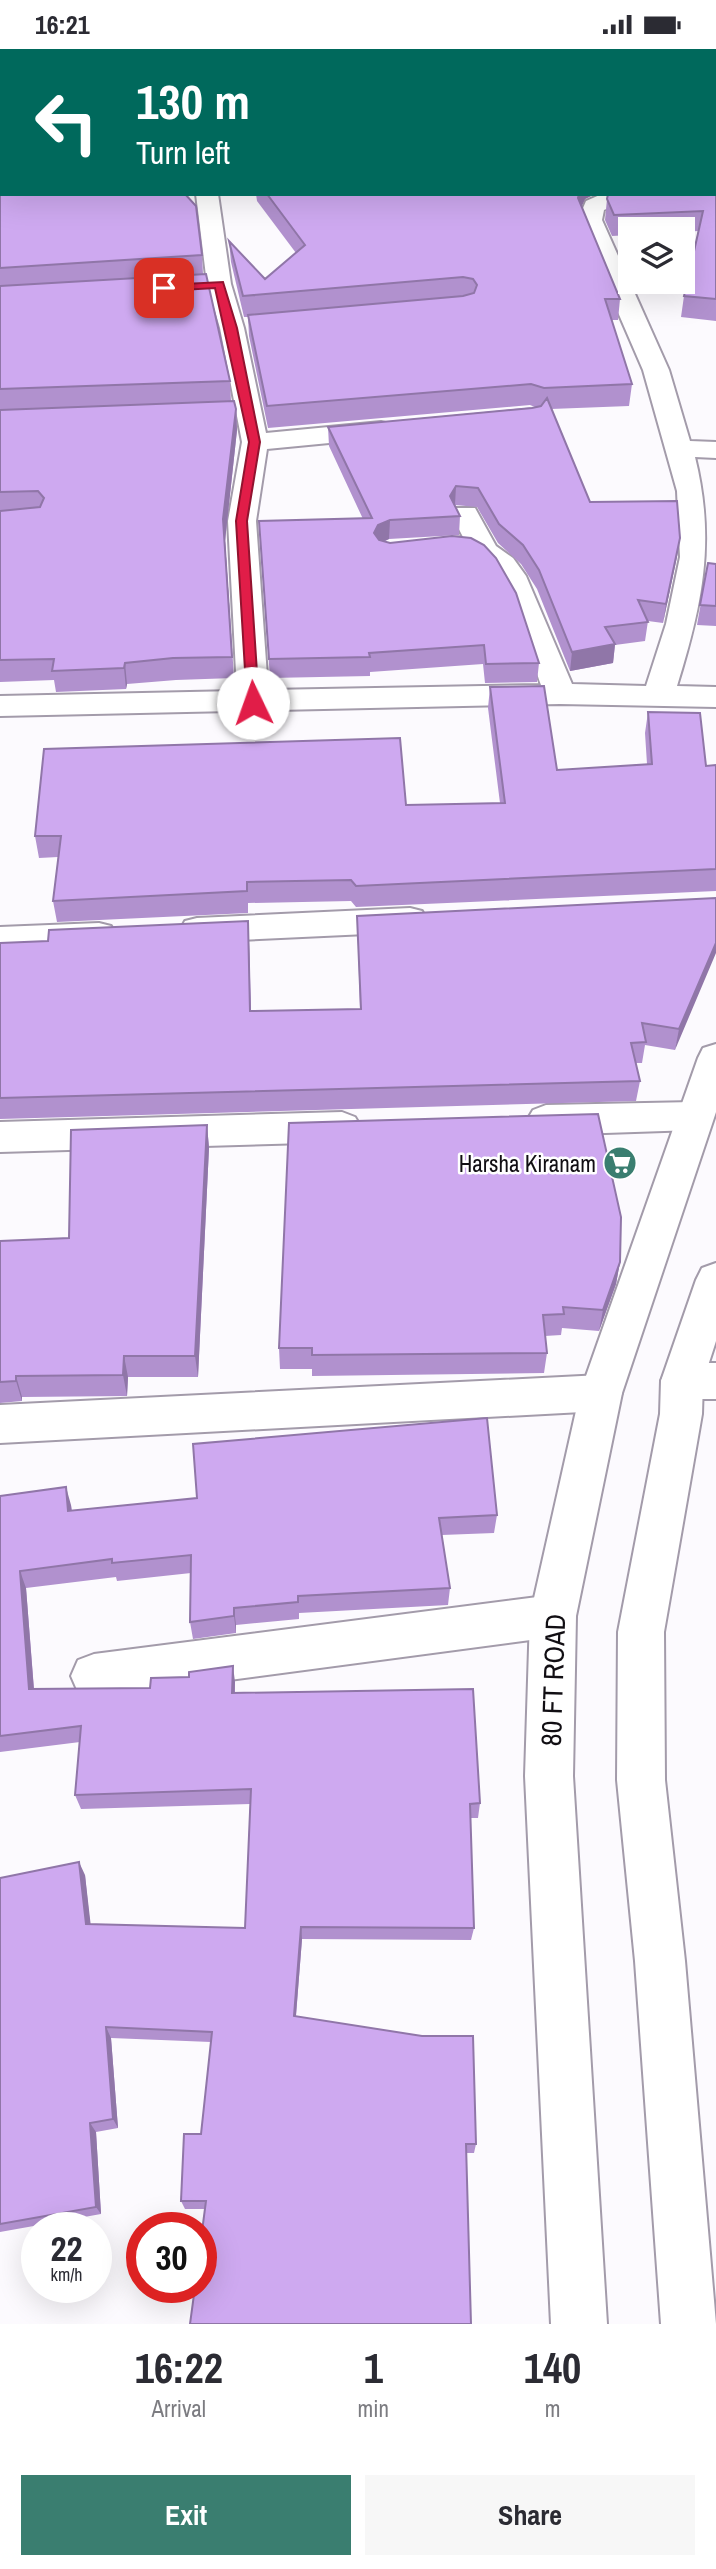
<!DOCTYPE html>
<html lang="en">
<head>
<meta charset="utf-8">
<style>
  :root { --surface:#fff; --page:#f7f7f7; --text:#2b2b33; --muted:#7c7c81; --accent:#3a7e70 }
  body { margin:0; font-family:"Archivo Narrow",sans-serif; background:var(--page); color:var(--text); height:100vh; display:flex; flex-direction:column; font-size:26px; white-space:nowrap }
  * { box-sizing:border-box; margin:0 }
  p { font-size:23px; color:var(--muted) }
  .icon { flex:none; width:38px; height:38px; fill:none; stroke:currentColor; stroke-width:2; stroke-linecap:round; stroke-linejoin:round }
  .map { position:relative; height:2275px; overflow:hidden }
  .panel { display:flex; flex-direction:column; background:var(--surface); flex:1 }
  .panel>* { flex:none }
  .top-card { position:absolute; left:0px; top:0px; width:718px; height:147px; box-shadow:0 7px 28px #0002; background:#00695c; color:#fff; overflow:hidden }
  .controls { position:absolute; left:618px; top:168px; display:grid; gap:14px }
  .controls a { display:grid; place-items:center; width:77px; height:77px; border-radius:0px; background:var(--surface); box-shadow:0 7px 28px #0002; font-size:35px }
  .speed { position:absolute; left:21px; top:2163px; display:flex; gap:14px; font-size:35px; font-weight:700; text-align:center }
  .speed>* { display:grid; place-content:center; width:91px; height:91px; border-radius:50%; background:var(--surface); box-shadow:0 7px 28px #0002; line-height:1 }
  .speed small { font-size:18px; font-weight:400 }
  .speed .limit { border:10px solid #d22; background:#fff; color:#111 }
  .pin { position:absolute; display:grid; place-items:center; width:60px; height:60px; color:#fff; margin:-30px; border-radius:14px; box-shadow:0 4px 10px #0006 }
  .me { position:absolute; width:77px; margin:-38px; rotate:357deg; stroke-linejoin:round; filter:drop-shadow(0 0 5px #0008) }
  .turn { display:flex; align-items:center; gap:24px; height:147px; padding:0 21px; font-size:32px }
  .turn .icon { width:91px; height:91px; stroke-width:2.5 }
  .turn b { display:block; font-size:49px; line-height:60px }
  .eta { display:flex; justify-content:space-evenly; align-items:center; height:119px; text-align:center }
  .eta b { font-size:42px; font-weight:700; line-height:49px }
  .cta { display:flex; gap:14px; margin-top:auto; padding:14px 21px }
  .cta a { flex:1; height:80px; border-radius:0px; background:var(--accent); color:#fff; font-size:28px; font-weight:700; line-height:80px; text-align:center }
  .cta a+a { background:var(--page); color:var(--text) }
  .status { display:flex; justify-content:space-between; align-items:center; height:49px; padding:0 35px; background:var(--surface); direction:ltr }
  .status svg { height:19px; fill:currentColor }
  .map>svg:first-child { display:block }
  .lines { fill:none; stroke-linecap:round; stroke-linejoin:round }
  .minor-casing { stroke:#a39baa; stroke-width:4 }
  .tertiary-casing { stroke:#a39baa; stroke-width:4 }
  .minor { fill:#fff; fill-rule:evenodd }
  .tertiary { fill:#fff; fill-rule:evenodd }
  .wall { fill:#b191ce }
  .shaded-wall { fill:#9076a8 }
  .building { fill:#cea9f0; stroke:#9076a8; stroke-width:2 }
  .route { fill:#e11d48; stroke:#92132f; stroke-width:2 }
  .labels { text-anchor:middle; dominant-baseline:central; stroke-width:5; stroke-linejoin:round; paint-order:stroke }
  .poi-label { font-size:23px; fill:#110e13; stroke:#fff; text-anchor:end }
  .near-street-label { font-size:28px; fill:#110e13; stroke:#fff }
</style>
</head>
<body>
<div class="status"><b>16:21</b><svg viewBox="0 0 49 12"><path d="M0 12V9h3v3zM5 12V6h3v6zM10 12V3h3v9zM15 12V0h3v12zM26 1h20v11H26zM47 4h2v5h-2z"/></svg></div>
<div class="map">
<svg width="716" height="2275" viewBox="0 0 716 2275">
  <rect width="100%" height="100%" fill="#fcfafe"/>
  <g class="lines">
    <defs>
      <path id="minor" d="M97,0H118L119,2H98Z
        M301,0H321L322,2H302Z
        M0,58H2V70H0Z
        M196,145H218L231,235L244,279L266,384L381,373L390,375L394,381L390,387L381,389L267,400L256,472L268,641L541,636C529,602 508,519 472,507C460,503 447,506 434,503L430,497L434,491L463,488L451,465L455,459H475L496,497L513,509L526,527L572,635L646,637L666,575L680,508L677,442L643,321L578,171L586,152L602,145H633L630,150L604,161L602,171L669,321L690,392L716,393V409L695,408C716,493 702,556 677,637L716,638V658L560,655L0,667V647L237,642L228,472L242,393L220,279L207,235Z
        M410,859L422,862L427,871L422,880L410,883L197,893L185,890L180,881L185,872L197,869Z
        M99,874L111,877L116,886L111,895L99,898L0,902V878Z
        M694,1053L707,1057L713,1067L707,1077L694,1081L546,1086L533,1081L527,1071L533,1061L546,1056Z
        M342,1063L355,1068L361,1078L355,1088L342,1093L0,1103V1073Z
        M682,1314H716V1350H682L667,1345L661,1332L667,1319Z
        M601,1326L616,1331L622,1344L616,1357L601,1362L0,1394V1356Z
        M553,1546L569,1552L576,1567L569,1582L553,1588L94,1649L78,1643L71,1627L78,1611L94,1605Z"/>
      <path id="tertiary" d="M716,995V1063L622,1344L576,1567L573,1727L607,2275H551L525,1727L530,1567L580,1344L698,1009L703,999Z
        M716,1214V1292L703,1332L702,1365L664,1583L665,1731L685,1912L716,2275H661L635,1912L617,1731L618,1583L660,1365L661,1332L696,1231L702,1219Z"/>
    </defs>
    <use href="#minor" class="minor-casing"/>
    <use href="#tertiary" class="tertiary-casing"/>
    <use href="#minor" class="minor"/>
    <use href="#tertiary" class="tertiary"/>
  </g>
  <path class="wall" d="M230,0H299L295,2H232Z
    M331,0H716V272L681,268L684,247L698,182L682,183V180H630V186L612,187L605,171L607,150L716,145V2H332Z
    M0,126L202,206L203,225L230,332L231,352L236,360L237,381L225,492L234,629L176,631L127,635L126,640L56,643L54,631L0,633Z
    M256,145H595L585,150L581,158L620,250L618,271H611L632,335L629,357L551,360L590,453L680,489L663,574L648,572L645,592L615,596L613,614L570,622L537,540L521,515L498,494L477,458L455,456L460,467L459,486L389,490L383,493L539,614L537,633L485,634L483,615L370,623V627L270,629L260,491L363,470L329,397L328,378L535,358L530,356L268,379L249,287L248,268H244L231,213L229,192L265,230L296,204L257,152Z
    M708,514L716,515V577L697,576Z
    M490,638L557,721L647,715L645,684L648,663L706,717L716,716V842L356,858L351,852L248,854V864L57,873L53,852L58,808L39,809L35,787L406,756L500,754L488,659Z
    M716,849L675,1001L645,996L642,1014H636L640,1032L636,1052L0,1070V894L249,893L251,962L360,960L357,867Z
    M207,1076L209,1099L198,1328H128L127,1347L22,1348V1352L0,1354V1192L69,1189Z
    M620,1213L616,1235L599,1282L562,1279L561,1286L545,1287L547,1304L544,1324L312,1327V1320H280L279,1299Z
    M0,1447L71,1456L72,1462L497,1466L494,1484L442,1486L450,1539L448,1556L299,1564V1570L236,1576V1584L193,1590L190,1573L191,1524L117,1532L116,1528L26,1539L34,1640L150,1639L235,1633V1644L480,1754L478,1769H470L474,1879L471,1891L302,1890L296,1967L476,2095L474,2104H467L205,2160H185L181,2152L201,2085L211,1993L111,1989L118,2079L96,2083L101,2165L0,2183V1829L85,1826L90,1875L245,1879L250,1755L81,1760L75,1746L80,1693L0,1703Z"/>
  <path class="shaded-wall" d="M243,0H299L295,2H243Z
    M353,0H454V2H344Z
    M0,33H2V53H0Z
    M579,145H595L585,150L576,170L578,149Z
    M236,360L237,381L225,492L234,629L223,470Z
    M456,437L455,456L449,466L450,447Z
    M390,471L389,490L378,495L374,484L378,476Z
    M680,489L677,508L663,574L666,555Z
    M615,595L613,614L570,622L572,603Z
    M125,614L127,635L126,640L124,619Z
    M248,872L249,893L251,983L250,962Z
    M716,894V904L675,1001L679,980Z
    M207,1076L209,1099L198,1328L195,1307Z
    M620,1213L616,1235L599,1282L603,1261Z
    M124,1307L128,1328L127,1347L123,1326Z
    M16,1327L22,1348V1352L16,1332Z
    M66,1438L71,1456L73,1480L68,1462Z
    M20,1522L26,1539L35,1655L29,1640Z
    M234,1559L236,1576V1584L234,1567Z
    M233,1617L235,1633L234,1660L232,1644Z
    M79,1813L85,1826L92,1887L86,1875Z
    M301,1878L302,1890L295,1978L294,1967Z
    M106,1978L111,1989L118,2079L113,2070Z
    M90,2074L96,2083L101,2165L96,2158Z"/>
  <path class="building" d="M0,0H48L49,2H2V33H0Z
    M462,0H716V250L684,247L703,162L614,166L607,150L608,145H716V2H464Z
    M2,125V145H185L196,157L202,206L0,219V126Z
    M267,145H579L578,149L620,250H605L632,335L544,339L531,335L267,357L248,266L463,247L474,244L477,236L473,230L463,228L243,247L229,192L265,230L305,196Z
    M206,225L230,332L0,340V237Z
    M547,349L590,453L677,452L680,489L666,555L638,551L648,573L605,578L615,595L572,603L539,521L523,496L499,475L478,439L456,437L450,447L460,467L390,471L378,476L374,484L379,491L390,494L452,487L471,489L484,496L496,509L516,544L539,614L486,615L484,596L369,604L370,608L269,610L259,472L372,469L328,378L532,359L541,357Z
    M234,352L236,360L223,470L232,608L173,609L125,614L124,619L52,622L54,610L0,611V462L40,458L44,449L38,442L0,443V361Z
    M708,514L716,515V557L700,556Z
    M544,637L557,721L652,715L648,663L700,664L706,717L716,716V820L356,837L351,831L247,833V842L53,852L61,787H35L44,700L400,689L406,756L505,754L490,638Z
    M716,849V894L679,980L642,974L646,993L631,994L640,1032L0,1049V894L48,892L49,881L248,872L250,962L361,960L357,867Z
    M598,1065L621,1168L620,1213L603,1261L563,1258L564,1265L543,1266L547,1304L312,1306V1299H279L289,1074Z
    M207,1076L195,1307H124L123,1326L16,1327V1332L0,1333V1192L69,1189L71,1081Z
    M487,1369L497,1466L439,1469L450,1539L298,1547V1553L234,1559V1567L190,1573L191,1506L112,1514V1510L20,1522L29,1640L150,1639L151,1629L189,1628V1623L233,1617L232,1644L473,1640L480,1754L470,1755L474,1879L301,1878L294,1967L422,1987H473L476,2095H466L471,2275H190L195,2238H201V2190L206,2152H181L184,2085H201L212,1983L106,1978L113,2070L90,2074L96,2158L0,2175V1829L79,1813L86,1875L245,1879L251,1740L75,1746L81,1677L0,1687V1447L66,1438L68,1462L197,1449L193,1395Z"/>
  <path class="route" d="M223,233L237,279L260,393L247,472L259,654L253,658L247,654L236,472L249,393L215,239L164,242L159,239L164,236Z"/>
  <defs>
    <symbol id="supermarket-disc" viewBox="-11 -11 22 22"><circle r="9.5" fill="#3a7e70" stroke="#fff"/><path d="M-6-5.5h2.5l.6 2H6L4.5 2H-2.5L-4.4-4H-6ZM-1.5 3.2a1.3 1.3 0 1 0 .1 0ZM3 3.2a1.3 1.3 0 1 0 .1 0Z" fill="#fff"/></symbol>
  </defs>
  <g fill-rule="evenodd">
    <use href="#supermarket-disc" x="601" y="1095" width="38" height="38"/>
  </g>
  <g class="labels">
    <g class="poi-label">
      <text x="596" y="1114">Harsha Kiranam</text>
    </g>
    <g class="near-street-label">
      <text transform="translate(553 1631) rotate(-88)">80 FT ROAD</text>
    </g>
  </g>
</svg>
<div class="controls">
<a><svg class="icon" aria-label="layers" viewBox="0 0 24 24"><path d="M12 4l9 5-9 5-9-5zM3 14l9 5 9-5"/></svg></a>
</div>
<div class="speed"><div>22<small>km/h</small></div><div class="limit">30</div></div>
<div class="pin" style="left:164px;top:239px;background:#d93025"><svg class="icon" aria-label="arrive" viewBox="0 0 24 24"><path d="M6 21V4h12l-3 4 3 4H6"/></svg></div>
<svg class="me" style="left:253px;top:654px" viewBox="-20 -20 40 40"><circle r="19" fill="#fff"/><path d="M0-13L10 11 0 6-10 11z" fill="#e11d48"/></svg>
<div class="top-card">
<div class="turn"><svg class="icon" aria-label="left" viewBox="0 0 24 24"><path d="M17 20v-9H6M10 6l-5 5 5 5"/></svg><div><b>130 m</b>Turn left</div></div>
</div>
</div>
<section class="panel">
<div class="eta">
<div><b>16:22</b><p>Arrival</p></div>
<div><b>1</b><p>min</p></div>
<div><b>140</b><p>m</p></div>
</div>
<div class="cta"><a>Exit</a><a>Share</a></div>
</section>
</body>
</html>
